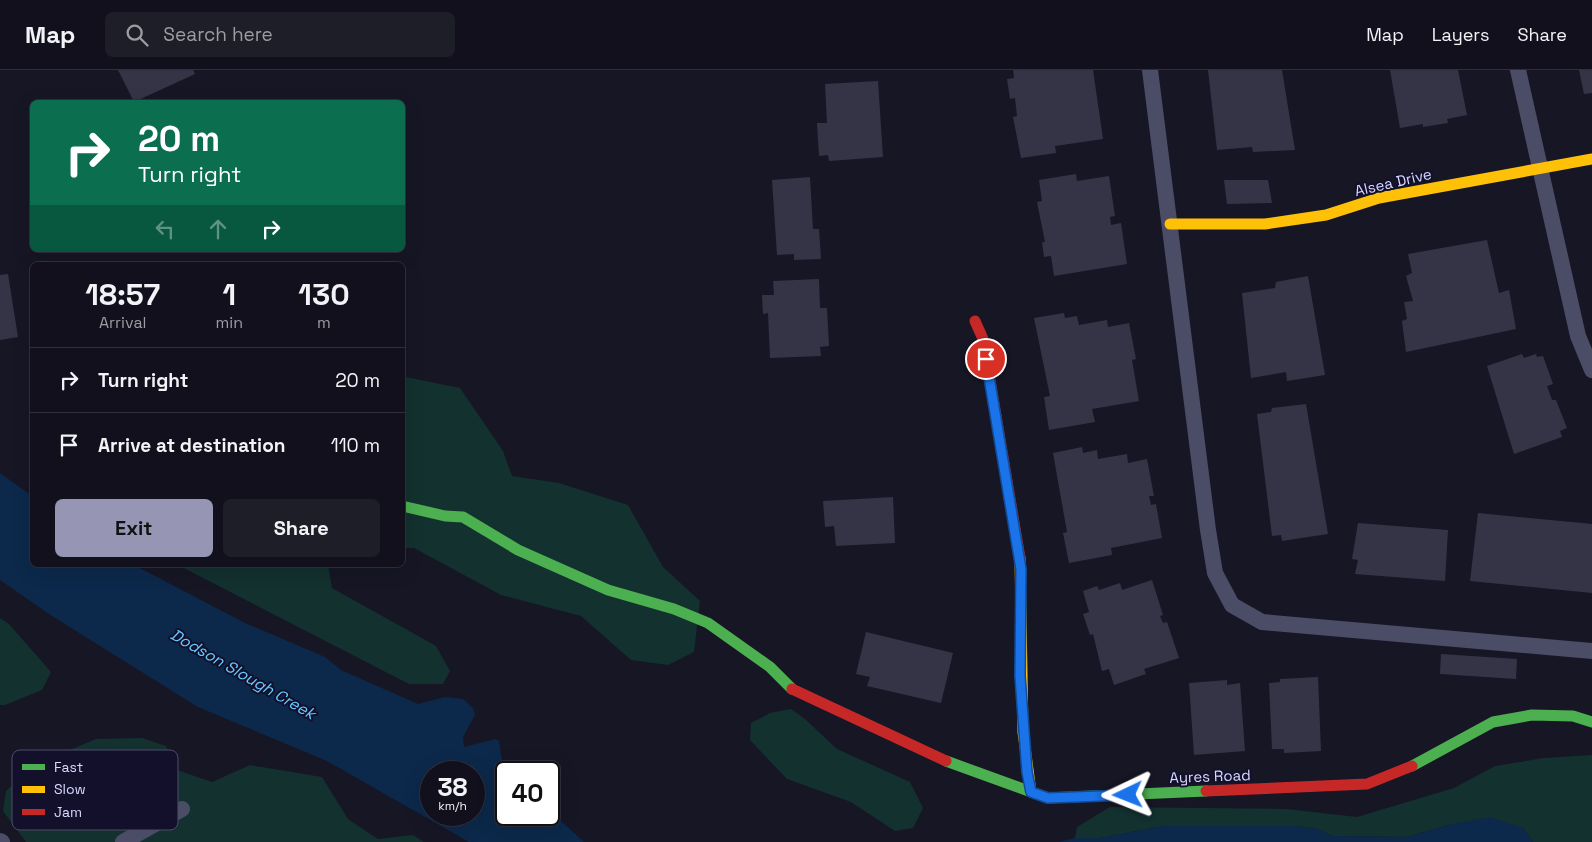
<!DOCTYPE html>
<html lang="en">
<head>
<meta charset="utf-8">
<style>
  :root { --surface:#11101c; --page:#1e1e29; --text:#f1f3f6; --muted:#9c9da3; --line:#30303b; --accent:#9695b3 }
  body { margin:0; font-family:"Space Grotesk",sans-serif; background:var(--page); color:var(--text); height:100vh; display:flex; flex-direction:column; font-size:19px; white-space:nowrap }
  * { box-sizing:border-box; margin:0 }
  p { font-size:16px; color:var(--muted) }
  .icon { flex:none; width:28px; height:28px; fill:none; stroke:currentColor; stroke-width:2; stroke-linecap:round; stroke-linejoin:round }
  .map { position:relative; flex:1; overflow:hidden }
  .sheet { position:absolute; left:30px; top:192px; width:375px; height:305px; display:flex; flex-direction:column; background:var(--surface); border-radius:8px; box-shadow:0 5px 20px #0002,0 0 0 1px var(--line) }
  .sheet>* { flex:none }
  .banner { position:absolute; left:30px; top:30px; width:375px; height:152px; border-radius:8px; box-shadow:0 5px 20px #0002,0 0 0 1px var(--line); background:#0b6e4f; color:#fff; overflow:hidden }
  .speed { position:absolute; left:420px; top:691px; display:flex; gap:10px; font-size:25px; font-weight:700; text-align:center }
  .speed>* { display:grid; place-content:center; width:65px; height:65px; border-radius:50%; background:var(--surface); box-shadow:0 5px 20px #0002,0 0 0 1px var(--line); line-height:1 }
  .speed small { font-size:12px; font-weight:400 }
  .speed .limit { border:2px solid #111; border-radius:8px; background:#fff; color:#111 }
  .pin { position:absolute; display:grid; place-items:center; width:42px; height:42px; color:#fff; margin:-21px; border:2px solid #fff; border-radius:50%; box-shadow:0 1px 5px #0007 }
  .me { position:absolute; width:55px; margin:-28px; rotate:268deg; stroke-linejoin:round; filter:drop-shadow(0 0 4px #0008) }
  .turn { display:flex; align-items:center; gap:18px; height:105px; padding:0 25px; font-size:22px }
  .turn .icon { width:65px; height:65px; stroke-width:2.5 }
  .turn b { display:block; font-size:35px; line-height:42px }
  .lanes { display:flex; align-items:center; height:48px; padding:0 25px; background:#0003; justify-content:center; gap:25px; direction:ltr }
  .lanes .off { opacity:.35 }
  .eta { display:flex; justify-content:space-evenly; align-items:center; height:85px; text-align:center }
  .eta b { font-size:30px; font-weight:600; line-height:35px }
  .primary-button { display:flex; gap:10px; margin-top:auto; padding:10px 25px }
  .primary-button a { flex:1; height:58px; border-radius:8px; background:var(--accent); color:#111; font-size:20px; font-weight:600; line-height:58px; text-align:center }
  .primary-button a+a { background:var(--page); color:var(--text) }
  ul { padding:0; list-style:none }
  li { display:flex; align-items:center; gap:15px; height:65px; padding:0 25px; border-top:1px solid var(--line) }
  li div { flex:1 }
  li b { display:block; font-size:19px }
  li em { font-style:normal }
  header { display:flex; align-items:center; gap:30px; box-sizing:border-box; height:70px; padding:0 25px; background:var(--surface); border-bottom:1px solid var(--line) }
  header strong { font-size:24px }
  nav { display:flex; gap:28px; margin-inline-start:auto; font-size:18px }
  .search { width:350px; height:45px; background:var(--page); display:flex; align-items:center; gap:12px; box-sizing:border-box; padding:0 18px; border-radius:8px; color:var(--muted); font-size:19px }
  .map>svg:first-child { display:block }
  .green { fill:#13312f }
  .water { fill:#0c294b; fill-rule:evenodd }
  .building { fill:#353446 }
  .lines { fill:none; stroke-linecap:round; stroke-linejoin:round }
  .lane { stroke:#4b4c65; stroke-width:16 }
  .fast { stroke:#4caf50; stroke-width:11 }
  .slow { stroke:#ffc107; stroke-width:11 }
  .jam { stroke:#c62828; stroke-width:11 }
  .route-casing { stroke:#114b97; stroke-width:12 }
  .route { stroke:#1a73e8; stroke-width:9 }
  .labels { text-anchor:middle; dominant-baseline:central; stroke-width:4; stroke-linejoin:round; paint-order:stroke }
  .street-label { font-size:15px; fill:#dad9ff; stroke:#12102b }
  .water-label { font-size:16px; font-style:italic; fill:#67c8ff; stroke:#12102b }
  .key { fill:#12102b; stroke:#4e4c6b; stroke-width:1 }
  .key-label { font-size:14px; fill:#dad9ff }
</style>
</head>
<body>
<header>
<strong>Map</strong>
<div class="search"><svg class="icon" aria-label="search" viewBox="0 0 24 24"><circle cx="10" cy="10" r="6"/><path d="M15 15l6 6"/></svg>Search here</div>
<nav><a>Map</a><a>Layers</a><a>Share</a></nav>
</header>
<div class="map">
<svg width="1592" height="772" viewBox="0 0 1592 772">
  <rect width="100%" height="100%" fill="#171625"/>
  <path class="green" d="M406,307L460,318L503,381L512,406L559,413L628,435L663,497L700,531L694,582L668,595L631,590L581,546L501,525L414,478H403L402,310Z
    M178,495H328L332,518L436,576L450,601L443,614H409Z
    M0,548L9,554L51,602L42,620L5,635H0Z
    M791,639L805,649L837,679L910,712L923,738L913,758L895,761L851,732L787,709L750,670L751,653L770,643Z
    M142,668L166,676L177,700L212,712L250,695L322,707L348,749L378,769L413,765L424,772H26L3,741L6,721L33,695L96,669Z
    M1592,685V772H1533L1523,758L1452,754L1407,767L1332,766L1316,758L1294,756H1163L1100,768H1075L1077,757L1110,737L1286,739L1357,747L1454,718L1495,696L1544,688Z"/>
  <path class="water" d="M0,403L32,426V495H134L245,553L325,587L341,600L418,634L445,627L463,629L473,638L475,645L463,667L464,677L495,669L499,671L503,698L508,702L506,745H549V740L584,772H469L327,691L198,637L52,546L0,510ZM431,702H474V745H431Z
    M1490,747L1523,758L1533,772H1059L1075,768H1100L1163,756H1294L1316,758L1332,766L1407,767L1452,754Z"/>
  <path class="building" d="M118,0H193L195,4L134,32Z
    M1013,0H1093L1103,69L1055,76L1056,83L1021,88L1013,47L1017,46L1015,28L1010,29L1007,9L1014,8Z
    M1208,0H1282L1295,80L1253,82L1252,77L1217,80Z
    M1390,0H1458L1467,45L1447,49L1448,53L1423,57V54L1400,58Z
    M1579,0H1592V23L1584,24Z
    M878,11L883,87L829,91L828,85L819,86L817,53H827L825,14Z
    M1076,104L1077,111L1109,106L1115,146L1110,147L1111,155L1121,153L1127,194L1054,206L1051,186L1044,187L1042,172H1045L1037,132L1042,131L1039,110Z
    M810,107L813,159H819L821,189L794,190V184L777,185L772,110Z
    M1224,110H1268L1272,133L1227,134Z
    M1487,170L1499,223L1509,220L1516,259L1406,282L1402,251L1407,249L1404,232L1413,231L1406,206L1412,203L1408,184Z
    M8,204L18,267L0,270V205Z
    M1308,206L1325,305L1287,311L1286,302L1251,308L1242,223L1275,218L1276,212Z
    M819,209L820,238H827L829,276L820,277L821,286L770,288L768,243L763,244L762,225H774L773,211Z
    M1064,243L1065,248L1077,246L1079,255L1107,250L1108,257L1129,253L1136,289L1132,290L1139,331L1092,339L1095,352L1049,360L1044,327L1050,326L1034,248Z
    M1522,284L1524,288L1536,284L1537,287L1543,286L1553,314L1547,316L1552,330H1556L1567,358L1560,361L1562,367L1514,384L1487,296Z
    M1306,334L1328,464L1282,471L1281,465L1272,466L1257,344L1271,342L1272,338Z
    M1082,377L1083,383L1097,380L1098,389L1127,384L1128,393L1147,389L1154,426H1149L1151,435L1156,434L1162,468L1111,478L1112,485L1069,493L1063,463L1067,462L1053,383Z
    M893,427L895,473L836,476L834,456L825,457L823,431Z
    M1478,443L1592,454V523L1470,511Z
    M1358,453L1448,460L1445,511L1355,504L1358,490L1352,489Z
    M1152,510L1163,545L1160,546L1163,553L1167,552L1179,588L1144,599L1146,604L1114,615L1109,599L1102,601L1093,564L1090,565L1083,544L1089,542L1083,521L1097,516L1099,520L1120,513L1122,520Z
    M866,562L953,583L941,633L867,616L870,607L856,604Z
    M1441,584L1517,589L1516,609L1440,604Z
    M1318,607L1321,681L1284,683V679H1272L1269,613L1280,612V609Z
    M1227,610V615L1240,613L1245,681L1194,685L1189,613Z"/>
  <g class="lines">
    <path class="lane" d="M1150,0L1208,460L1215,503L1232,535L1262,552L1592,581
      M1518,0L1578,266L1592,300
      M0,771L2,772
      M123,772L182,739"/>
    <path class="fast" d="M402,436L445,446L463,447L518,480L608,520L674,539L708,553L770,597L792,619
      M946,691L1048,728L1206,721
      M1412,696L1493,652L1532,645L1573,646L1592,652"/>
    <path class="slow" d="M1170,154H1265L1326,145L1379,128L1592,89
      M1020,488L1023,662L1031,722"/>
    <path class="jam" d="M975,251L983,269L1020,488
      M792,619L946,691
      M1206,721L1367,714L1412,696"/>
  </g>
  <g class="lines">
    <defs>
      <path id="route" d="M986,289L1021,499L1020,606L1027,702L1031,722L1048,728L1128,725"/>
    </defs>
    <use href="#route" class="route-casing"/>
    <use href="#route" class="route"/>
  </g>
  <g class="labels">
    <g class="street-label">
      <text transform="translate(1393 112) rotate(-13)">Alsea Drive</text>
      <text transform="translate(1210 706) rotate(-2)">Ayres Road</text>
    </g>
    <g class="water-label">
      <text transform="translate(243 604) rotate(30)">Dodson Slough Creek</text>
    </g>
  </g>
  <rect x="12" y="680" width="166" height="80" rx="8" class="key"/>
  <rect x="22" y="694" width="23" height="6" fill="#4caf50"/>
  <rect x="22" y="716" width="23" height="7" fill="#ffc107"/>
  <rect x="22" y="739" width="23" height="6" fill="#c62828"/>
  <g class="key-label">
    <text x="54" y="702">Fast</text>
    <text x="54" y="724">Slow</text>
    <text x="54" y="747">Jam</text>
  </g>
</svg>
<div class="speed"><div>38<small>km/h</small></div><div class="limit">40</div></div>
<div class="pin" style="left:986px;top:289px;background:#d93025"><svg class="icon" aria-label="arrive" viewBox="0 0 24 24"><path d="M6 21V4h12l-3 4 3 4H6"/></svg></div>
<svg class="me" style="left:1128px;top:725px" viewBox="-20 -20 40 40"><path d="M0-17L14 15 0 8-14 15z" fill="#1a73e8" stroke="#fff" stroke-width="4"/></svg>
<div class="banner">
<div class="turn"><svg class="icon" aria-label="right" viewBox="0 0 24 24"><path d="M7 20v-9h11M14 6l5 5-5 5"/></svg><div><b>20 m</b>Turn right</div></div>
<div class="lanes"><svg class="icon off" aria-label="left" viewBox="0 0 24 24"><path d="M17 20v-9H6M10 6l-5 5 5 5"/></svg><svg class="icon off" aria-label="ahead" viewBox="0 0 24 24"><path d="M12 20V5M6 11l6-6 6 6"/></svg><svg class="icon" aria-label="right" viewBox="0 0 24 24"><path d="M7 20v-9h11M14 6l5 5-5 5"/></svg></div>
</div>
<section class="sheet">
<div class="eta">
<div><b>18:57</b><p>Arrival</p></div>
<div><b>1</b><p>min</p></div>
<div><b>130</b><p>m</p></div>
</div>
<ul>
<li><svg class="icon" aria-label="right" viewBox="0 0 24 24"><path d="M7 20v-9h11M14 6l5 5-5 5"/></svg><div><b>Turn right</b></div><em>20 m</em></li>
<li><svg class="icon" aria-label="arrive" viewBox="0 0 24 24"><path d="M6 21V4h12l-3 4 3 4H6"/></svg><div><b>Arrive at destination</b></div><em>110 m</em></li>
</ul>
<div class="primary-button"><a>Exit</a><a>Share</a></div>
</section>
</div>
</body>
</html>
